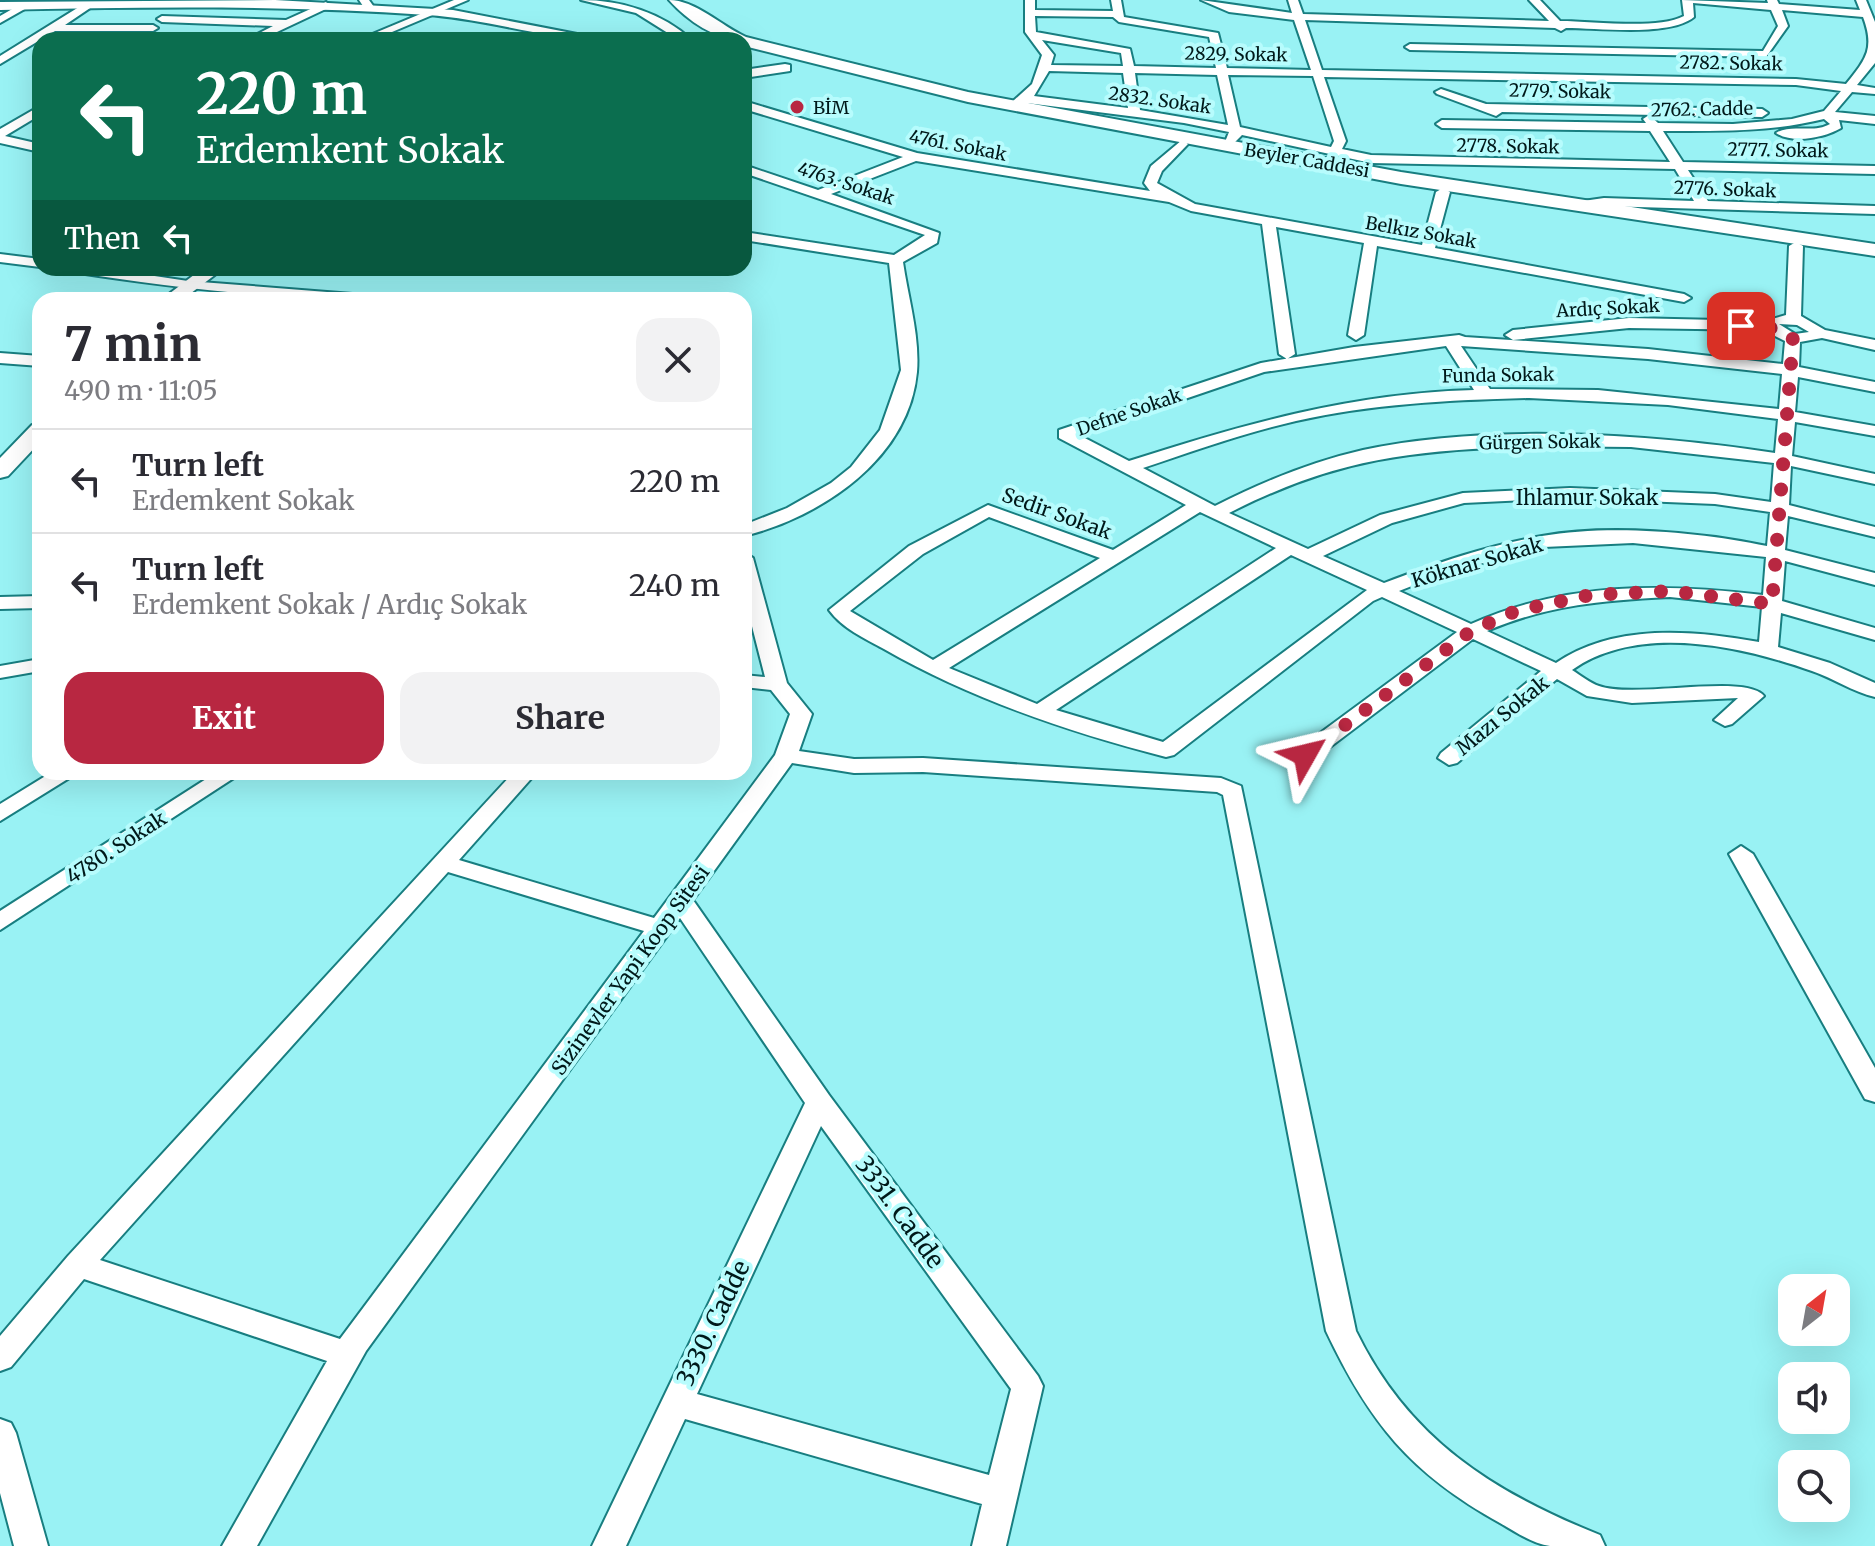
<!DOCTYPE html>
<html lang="en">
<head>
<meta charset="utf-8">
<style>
  :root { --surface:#fff; --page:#f2f2f3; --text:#2b2b33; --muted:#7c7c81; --line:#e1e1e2; --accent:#b82741 }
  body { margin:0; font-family:Merriweather,serif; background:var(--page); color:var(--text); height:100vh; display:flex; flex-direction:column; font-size:30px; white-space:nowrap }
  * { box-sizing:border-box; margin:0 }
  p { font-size:26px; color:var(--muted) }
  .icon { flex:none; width:44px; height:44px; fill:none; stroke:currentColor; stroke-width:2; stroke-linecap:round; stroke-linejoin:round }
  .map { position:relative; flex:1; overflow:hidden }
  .sheet { position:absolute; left:32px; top:292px; width:720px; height:488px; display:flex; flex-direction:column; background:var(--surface); border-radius:24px; box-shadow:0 8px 32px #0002 }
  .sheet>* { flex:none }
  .guide { position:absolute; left:32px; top:32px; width:720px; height:244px; border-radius:24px; box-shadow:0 8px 32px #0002; background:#0b6e4f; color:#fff; overflow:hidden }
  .needle { width:52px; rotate:31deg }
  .controls { position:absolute; left:1778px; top:1274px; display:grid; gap:16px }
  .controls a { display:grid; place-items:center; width:72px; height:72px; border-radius:16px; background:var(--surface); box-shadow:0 8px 32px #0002; font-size:40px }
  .pin { position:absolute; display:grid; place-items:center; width:68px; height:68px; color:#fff; margin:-34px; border-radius:16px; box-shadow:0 4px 12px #0006 }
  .me { position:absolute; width:88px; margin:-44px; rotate:53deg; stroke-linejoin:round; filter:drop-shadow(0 0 6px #0008) }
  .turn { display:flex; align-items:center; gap:28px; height:168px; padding:0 32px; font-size:36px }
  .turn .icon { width:104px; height:104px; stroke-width:2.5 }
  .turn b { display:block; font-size:56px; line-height:68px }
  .then { display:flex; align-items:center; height:76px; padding:0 32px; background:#0003; gap:16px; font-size:30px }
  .round { display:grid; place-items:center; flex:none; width:84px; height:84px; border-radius:24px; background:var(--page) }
  .overview { display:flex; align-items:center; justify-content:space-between; height:136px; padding:0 32px }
  h1 { font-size:48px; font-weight:700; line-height:60px }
  .action { display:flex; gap:16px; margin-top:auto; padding:16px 32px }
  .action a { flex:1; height:92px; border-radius:24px; background:var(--accent); color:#fff; font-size:32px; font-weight:700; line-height:92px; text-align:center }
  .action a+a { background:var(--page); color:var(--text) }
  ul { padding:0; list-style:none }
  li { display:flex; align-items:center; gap:24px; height:104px; padding:0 32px; border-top:2px solid var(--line) }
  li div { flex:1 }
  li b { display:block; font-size:30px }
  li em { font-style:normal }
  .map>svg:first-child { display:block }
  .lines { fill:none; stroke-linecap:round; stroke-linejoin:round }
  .minor-casing { stroke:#187e80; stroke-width:4 }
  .tertiary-casing { stroke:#187e80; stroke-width:4 }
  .secondary-casing { stroke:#187e80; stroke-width:4 }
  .minor { fill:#fff; fill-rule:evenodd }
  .tertiary { fill:#fff; fill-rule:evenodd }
  .secondary { fill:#fff; fill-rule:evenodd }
  .route { stroke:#b82741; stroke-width:14; stroke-dasharray:0 25.2 }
  .poi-dot { fill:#b82741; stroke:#b7fcfd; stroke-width:3 }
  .labels { text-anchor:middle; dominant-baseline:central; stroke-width:8; stroke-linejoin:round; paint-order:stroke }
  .far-street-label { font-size:18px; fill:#00191a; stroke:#b7fcfd }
  .far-poi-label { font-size:18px; fill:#00191a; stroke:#b7fcfd; text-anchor:start }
  .street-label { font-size:20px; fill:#00191a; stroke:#b7fcfd }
  .near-street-label { font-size:24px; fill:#00191a; stroke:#b7fcfd }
</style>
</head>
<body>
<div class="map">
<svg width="1875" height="1546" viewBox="0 0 1875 1546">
  <rect width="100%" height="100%" fill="#99f2f4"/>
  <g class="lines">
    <defs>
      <path id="minor" d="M359,0H369L374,7L365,9Z
        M454,0H468L373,40H358Z
        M581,0C622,0 662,13 692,40H679L636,13Z
        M1025,0H1035V10L1113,11L1111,0H1121L1124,17L1218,33L1227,68L1311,70L1294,20L1229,12L1201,0L1292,13L1288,0H1298L1303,14L1549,21L1529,0H1540L1560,21C1592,21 1658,30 1684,16L1682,0L1768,3L1767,0H1777L1779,4L1860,10L1856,0H1866L1875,22V63L1857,85L1875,88V94L1852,92L1835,112L1875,116V124L1839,120L1841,128C1824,138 1793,144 1776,133C1791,123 1813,134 1830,124L1824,119C1771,132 1718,131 1663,131L1683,162L1875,166V174L1688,170L1708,201L1875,206V214L1604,206L1574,210L1567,206L1569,203L1604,198L1694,201L1675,169L1371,163L1242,135L1231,146L1225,142L1229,132L1184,123L1027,103L1012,108V102L1032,84L1042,55L1025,32ZM1693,3L1771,10L1778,26L1763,51L1410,44L1405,47L1410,50L1766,57L1788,26L1782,10L1863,17C1875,49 1866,59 1846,84L1796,79L1322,70L1305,20L1555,28L1561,31L1566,28C1598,28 1670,37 1694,17ZM1035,16L1113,17L1119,22L1209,37L1216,68L1134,66L1130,49L1036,32ZM1042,40L1121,53L1123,66L1051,65L1054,55ZM1049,71L1123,73L1128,108L1034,96ZM1135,73L1217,75L1228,125L1140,110ZM1228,75L1313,76L1334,141L1331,147L1240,127ZM1324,77L1796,85L1841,91L1824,111L1792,119L1733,124L1658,123L1649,115L1643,119L1646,123L1442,120L1436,124L1442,128L1650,131L1670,162L1371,155L1342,149L1346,141Z
        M87,2L96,4L65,25H153L158,28L153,31H55L0,64V56Z
        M326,2L330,7L260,40H246L273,26L162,22L157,19L162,16L286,20Z
        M21,4L30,6L0,23V16Z
        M1441,89L1486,104L1762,109L1768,113L1762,117L1502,112L1496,116L1437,94L1435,92Z
        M744,101L917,153L1150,191L1144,183L1151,166L1182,140L1188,144L1162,171L1157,183L1195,204L1422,245L1436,192L1443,188L1450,192L1435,248L1684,294L1691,298L1684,302L1377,246L1364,335L1356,340L1348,335L1364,243L1276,227L1295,354L1287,359L1279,354L1262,224L1191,211L1169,202L916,161L831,194L939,233L937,243L903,262C908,297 920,336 917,372C909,459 821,517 744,536V525L787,508L831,483L851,467L880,430L901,370L889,263L744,240V232L894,255L925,235L744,173V165L818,190L903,157L744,109Z
        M40,106V115L5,136L40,144V152L0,143V129Z
        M1796,242L1803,246L1801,316L1825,330L1875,340V350L1822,338L1800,342L1799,367L1875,382V392L1798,377L1795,412L1875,426V436L1795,422L1792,456L1875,474V484L1791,466L1789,505L1875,527V537L1788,516L1785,550L1875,573V585L1785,561L1782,601L1875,628V640L1781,613L1778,647L1830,663L1875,683V697C1853,692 1833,678 1812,671C1741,646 1639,623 1572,670C1580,675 1590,683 1599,686C1635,699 1745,673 1764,696L1732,724L1725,726L1714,720L1738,698L1632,703L1587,696L1557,679L1457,763L1449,765L1438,758L1441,753L1541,671L1473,639L1313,760H1297L1294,755L1297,750L1457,632L1382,597L1373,601L1174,755L1166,757C1069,732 971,699 884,649C864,638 843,629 829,610L909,546L988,505L1113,550L1186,505L1059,438V430L1261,363L1354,347L1459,335L1465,337L1648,349L1783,364L1785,341L1763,330L1629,328L1513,340L1505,335L1513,330L1629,318L1765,321L1786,315L1789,246ZM1779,324L1797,325L1809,332L1795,334ZM1446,346L1474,390C1354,393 1243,424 1129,461L1079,435L1264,372ZM1461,346L1648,359L1782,374L1779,409L1598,390L1490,389ZM1529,398L1668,405L1778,419L1775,453C1650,434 1487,423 1363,450C1311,462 1262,482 1215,506L1143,468C1193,451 1244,433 1296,421C1372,404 1451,400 1529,398ZM1532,446L1631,447L1774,463L1771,502L1715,494L1570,488L1463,493L1380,515L1308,549L1229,513C1339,457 1412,451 1532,446ZM1570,498L1715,504L1770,512L1767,546C1701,532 1609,524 1542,536C1488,545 1434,564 1384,583L1323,556L1392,523L1464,503ZM1200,512L1276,548L1037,704L949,668ZM989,517L1100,558L933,660L850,611L923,554ZM1633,543L1766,557L1763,595C1662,583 1565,582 1471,624L1399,591L1445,573L1544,547ZM1291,555L1367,590L1163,742L1056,710ZM1670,597L1762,607L1759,642C1694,630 1614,623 1556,663L1487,631C1547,605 1606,600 1670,597Z
        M0,254L40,259V267L0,262Z
        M65,268H101L188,281L378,296L385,300C280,300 176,288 72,272Z
        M410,296H465L472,300H403Z
        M0,353L40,356V366L0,363Z
        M744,552L753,558L787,683L812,714L799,751L854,759L923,758L1221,778L1241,786L1356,1331C1408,1438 1492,1492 1600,1535L1605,1546C1587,1546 1567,1546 1550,1546C1533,1544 1514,1531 1500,1523C1410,1473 1369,1422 1326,1331L1223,795L1217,792L923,772L854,773L792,763L693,900L829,1095L1038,1376L1043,1386L1006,1546H972L982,1504L685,1419L626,1546H592L805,1103L680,918L366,1351L257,1546H222L327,1361L84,1279L11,1367L0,1371V1336L68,1256L514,772H537L459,860L654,918L775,755L790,714L771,690L744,687V675L765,677L744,595ZM448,872L644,931L340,1339L100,1260ZM821,1126L1011,1389L989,1475L697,1394Z
        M40,596V608L0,609V597Z
        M40,659V671L0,678V666Z
        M52,772H79L0,821V804Z
        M217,772H243L0,930V911Z
        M1741,846L1753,854L1875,1068V1102L1865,1099L1729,854Z
        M0,1419L11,1423L16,1433L48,1546H14L0,1493Z"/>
      <path id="tertiary" d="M275,0L453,10L608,40C547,40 488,19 427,15C285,5 142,7 0,10V2Z
        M785,64L790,65V71L744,78V70Z
        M203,268H224L182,300H161Z
        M40,424V442L8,476L0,478V458L32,425Z"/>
      <path id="secondary" d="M669,0C695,0 720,25 746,37L968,92L1401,172L1875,244V256L1401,184L968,102L744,46V40C715,40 688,21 669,0Z"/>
    </defs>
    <use href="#minor" class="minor-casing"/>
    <use href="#tertiary" class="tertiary-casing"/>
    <use href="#secondary" class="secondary-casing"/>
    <use href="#minor" class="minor"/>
    <use href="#tertiary" class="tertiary"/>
    <use href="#secondary" class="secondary"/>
  </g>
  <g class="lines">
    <path class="route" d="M1305,755L1471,631L1516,611L1590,595L1670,591L1772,604L1793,339L1774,332L1769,326H1741"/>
  </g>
  <circle class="poi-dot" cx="797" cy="107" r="8"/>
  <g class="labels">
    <g class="far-street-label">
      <text transform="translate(1236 54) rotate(1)">2829. Sokak</text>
      <text transform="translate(1731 63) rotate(1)">2782. Sokak</text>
      <text transform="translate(1560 91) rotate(1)">2779. Sokak</text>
      <text transform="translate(1160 100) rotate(8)">2832. Sokak</text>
      <text transform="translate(1702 109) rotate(-1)">2762. Cadde</text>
      <text transform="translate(958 145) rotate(11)">4761. Sokak</text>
      <text transform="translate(1508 146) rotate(1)">2778. Sokak</text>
      <text transform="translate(1778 150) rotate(1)">2777. Sokak</text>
      <text transform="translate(1307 160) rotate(10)">Beyler Caddesi</text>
      <text transform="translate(846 183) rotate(18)">4763. Sokak</text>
      <text transform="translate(1725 189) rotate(2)">2776. Sokak</text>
      <text transform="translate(1421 232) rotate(10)">Belkız Sokak</text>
      <text transform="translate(1608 308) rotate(-3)">Ardıç Sokak</text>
      <text transform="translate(1498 375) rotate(-1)">Funda Sokak</text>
      <text transform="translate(1129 412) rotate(-19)">Defne Sokak</text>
      <text transform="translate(1540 442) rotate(-1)">Gürgen Sokak</text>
    </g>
    <g class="far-poi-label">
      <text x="813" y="107">BİM</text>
    </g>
    <g class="street-label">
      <text x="1587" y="497">Ihlamur Sokak</text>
      <text transform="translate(1057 513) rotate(20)">Sedir Sokak</text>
      <text transform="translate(1477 562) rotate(-16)">Köknar Sokak</text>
      <text transform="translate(1502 715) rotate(-39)">Mazı Sokak</text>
      <text transform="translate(116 847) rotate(-33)">4780. Sokak</text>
      <text transform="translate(630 970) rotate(-54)">Sizinevler Yapi Koop Sitesi</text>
    </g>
    <g class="near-street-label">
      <text transform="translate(900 1212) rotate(54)">3331. Cadde</text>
      <text transform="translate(713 1323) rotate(-64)">3330. Cadde</text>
    </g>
  </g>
</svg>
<div class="controls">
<a><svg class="needle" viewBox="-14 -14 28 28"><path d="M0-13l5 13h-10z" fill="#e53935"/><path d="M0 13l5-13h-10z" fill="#7c7c81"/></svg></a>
<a><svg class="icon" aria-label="sound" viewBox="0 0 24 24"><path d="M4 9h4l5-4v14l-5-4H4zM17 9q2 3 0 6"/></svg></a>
<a><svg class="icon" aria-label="search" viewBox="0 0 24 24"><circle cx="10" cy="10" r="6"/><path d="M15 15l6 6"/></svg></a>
</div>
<div class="pin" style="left:1741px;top:326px;background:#d93025"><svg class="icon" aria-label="arrive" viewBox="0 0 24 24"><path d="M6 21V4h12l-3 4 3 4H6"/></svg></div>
<svg class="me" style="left:1305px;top:755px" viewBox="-20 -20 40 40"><path d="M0-17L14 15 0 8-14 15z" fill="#b82741" stroke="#fff" stroke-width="4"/></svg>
<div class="guide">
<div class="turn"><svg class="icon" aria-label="left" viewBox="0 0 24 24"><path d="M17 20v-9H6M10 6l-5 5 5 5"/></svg><div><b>220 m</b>Erdemkent Sokak</div></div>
<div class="then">Then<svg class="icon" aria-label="left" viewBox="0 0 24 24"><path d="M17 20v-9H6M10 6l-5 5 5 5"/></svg></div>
</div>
<section class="sheet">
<div class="overview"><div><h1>7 min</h1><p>490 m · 11:05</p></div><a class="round"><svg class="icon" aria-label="close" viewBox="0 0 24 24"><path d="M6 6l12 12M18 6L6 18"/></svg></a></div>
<ul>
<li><svg class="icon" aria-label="left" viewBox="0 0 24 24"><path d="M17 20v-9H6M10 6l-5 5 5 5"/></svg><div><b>Turn left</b><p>Erdemkent Sokak</p></div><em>220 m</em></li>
<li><svg class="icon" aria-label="left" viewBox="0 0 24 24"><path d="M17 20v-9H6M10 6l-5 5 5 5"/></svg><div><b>Turn left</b><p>Erdemkent Sokak / Ardıç Sokak</p></div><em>240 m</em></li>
</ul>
<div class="action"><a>Exit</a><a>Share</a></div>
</section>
</div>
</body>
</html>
